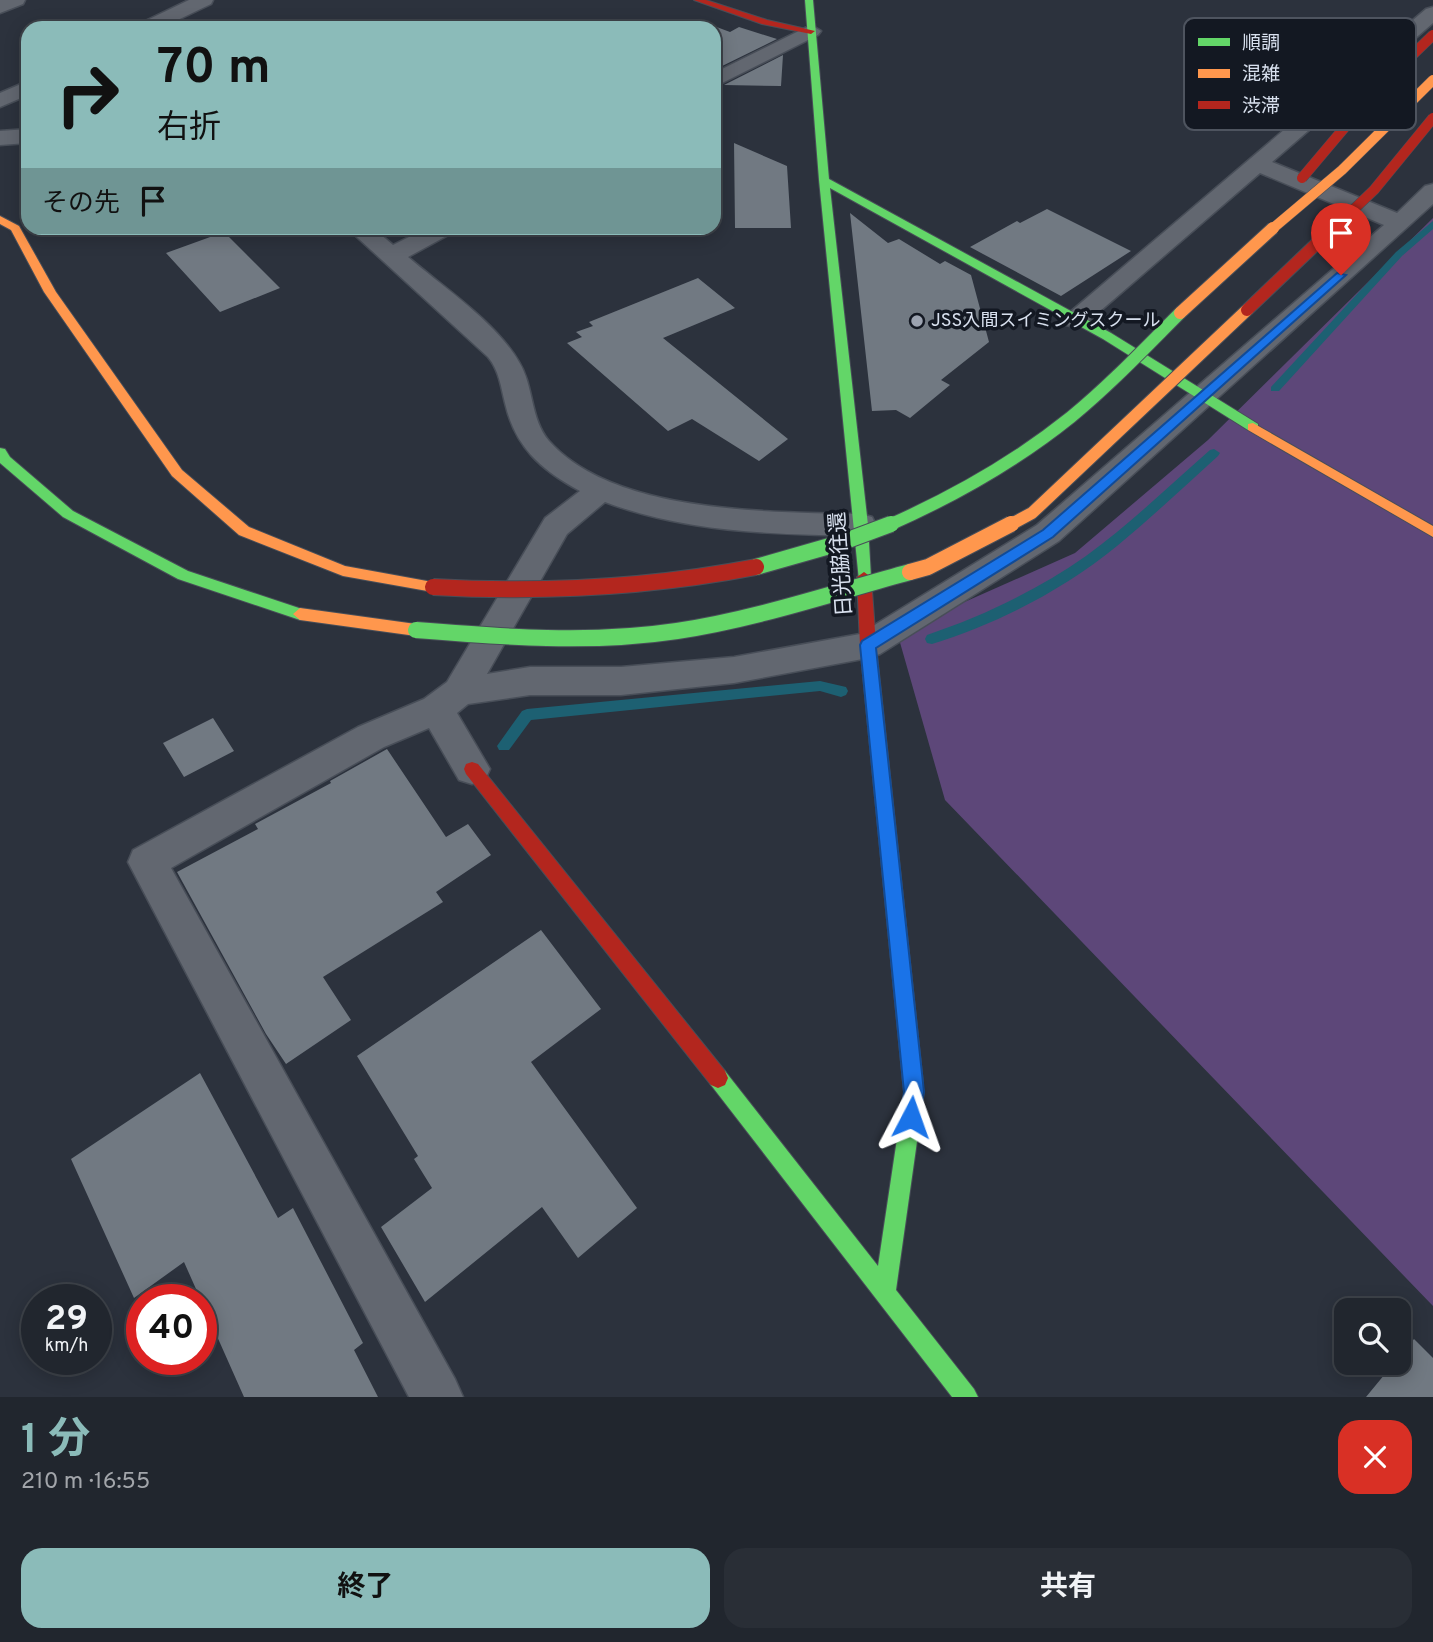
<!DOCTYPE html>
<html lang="ja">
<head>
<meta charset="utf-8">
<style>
  :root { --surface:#21262e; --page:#292e36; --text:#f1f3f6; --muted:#a2a5aa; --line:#3e434a; --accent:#8bbbb9 }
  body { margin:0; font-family:Overpass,"Noto Sans JP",sans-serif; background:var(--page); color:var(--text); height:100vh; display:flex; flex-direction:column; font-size:26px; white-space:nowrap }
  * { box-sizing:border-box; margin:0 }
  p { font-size:23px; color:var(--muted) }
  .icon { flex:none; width:38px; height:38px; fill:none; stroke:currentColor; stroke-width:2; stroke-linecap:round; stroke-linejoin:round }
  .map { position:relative; height:1397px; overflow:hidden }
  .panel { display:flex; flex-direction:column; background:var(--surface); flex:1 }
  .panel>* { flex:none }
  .banner { position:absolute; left:21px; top:21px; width:700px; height:214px; border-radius:21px; box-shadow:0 4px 18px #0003,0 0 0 2px var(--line); background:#8bbbb9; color:#111; overflow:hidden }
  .buttons { position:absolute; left:1334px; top:1298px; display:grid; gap:14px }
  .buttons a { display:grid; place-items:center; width:77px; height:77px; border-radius:14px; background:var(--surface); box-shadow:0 4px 18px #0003,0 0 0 2px var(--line); font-size:35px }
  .speed { position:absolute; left:21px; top:1284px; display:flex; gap:14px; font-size:35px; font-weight:700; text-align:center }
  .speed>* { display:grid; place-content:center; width:91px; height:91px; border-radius:50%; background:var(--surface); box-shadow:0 4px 18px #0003,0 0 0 2px var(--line); line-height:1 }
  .speed small { font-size:18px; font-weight:400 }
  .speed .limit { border:10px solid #d22; background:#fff; color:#111 }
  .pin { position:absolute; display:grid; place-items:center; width:60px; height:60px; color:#fff; margin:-72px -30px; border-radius:50% 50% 50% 0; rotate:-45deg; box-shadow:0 0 7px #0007 }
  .pin .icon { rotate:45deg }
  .me { position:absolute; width:77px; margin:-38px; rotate:4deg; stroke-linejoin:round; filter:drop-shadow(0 0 5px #0008) }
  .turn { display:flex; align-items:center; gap:24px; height:147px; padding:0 21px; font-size:32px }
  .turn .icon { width:91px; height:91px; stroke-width:2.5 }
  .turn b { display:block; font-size:49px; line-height:60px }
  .then { display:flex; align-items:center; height:66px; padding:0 21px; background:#0003; gap:14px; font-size:26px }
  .round { display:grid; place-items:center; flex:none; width:74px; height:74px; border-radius:21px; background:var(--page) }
  .overview { display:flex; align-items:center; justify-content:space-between; height:119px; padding:0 21px }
  h1 { font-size:42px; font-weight:700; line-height:52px; color:var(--accent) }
  .primary-button { display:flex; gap:14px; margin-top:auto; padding:14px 21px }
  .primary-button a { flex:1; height:80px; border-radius:21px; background:var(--accent); color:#111; font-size:28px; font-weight:700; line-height:80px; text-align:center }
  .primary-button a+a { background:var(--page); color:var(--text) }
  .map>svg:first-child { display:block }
  .forest { fill:#5d4779 }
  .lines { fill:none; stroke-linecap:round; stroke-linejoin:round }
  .stream { fill:#1d6072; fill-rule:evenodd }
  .building { fill:#717982 }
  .street-casing { stroke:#484e58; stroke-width:3 }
  .fast-casing { stroke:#484e58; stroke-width:2 }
  .slow-casing { stroke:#484e58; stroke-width:2 }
  .jam-casing { stroke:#484e58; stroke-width:2 }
  .street { fill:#626770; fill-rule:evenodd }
  .fast { fill:#63d668; fill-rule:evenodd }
  .slow { fill:#ff974d; fill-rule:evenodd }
  .jam { fill:#b3261e; fill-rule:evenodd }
  .fast-bridge-far1-casing { stroke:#484e58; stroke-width:14; stroke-linecap:butt }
  .fast-bridge-casing { stroke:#484e58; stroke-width:18; stroke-linecap:butt }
  .slow-bridge-far2-casing { stroke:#484e58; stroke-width:11; stroke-linecap:butt }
  .slow-bridge-far1-casing { stroke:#484e58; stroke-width:14; stroke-linecap:butt }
  .slow-bridge-casing { stroke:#484e58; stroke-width:18; stroke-linecap:butt }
  .jam-bridge-far2-casing { stroke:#484e58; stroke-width:11; stroke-linecap:butt }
  .jam-bridge-far1-casing { stroke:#484e58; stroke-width:14; stroke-linecap:butt }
  .jam-bridge-casing { stroke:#484e58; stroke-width:18; stroke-linecap:butt }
  .fast-bridge-far1 { stroke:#63d668; stroke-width:12 }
  .fast-bridge { stroke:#63d668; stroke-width:16 }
  .slow-bridge-far2 { stroke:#ff974d; stroke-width:10 }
  .slow-bridge-far1 { stroke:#ff974d; stroke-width:12 }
  .slow-bridge { stroke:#ff974d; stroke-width:16 }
  .jam-bridge-far2 { stroke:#b3261e; stroke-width:10 }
  .jam-bridge-far1 { stroke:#b3261e; stroke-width:12 }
  .jam-bridge { stroke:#b3261e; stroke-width:16 }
  .route { fill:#1a73e8; stroke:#114b97; stroke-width:2 }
  .poi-dot { fill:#9ca3b0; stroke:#131822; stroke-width:2.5 }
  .labels { text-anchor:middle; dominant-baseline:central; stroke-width:7; stroke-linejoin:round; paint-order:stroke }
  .far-poi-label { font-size:18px; fill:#d8e0ee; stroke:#131822; text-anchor:start }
  .street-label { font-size:21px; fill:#d8e0ee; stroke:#131822 }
  .key { fill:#131822; stroke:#4e545f; stroke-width:2 }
  .key-label { font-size:19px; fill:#d8e0ee }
</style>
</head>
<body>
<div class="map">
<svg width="1433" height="1397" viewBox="0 0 1433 1397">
  <rect width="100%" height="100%" fill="#2c323d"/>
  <path class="forest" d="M1433,218V1306L945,800L897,632L1075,553L1208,440Z"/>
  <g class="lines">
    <path class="stream" d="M1433,221V229L1402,256L1279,391H1271V387L1396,252Z
      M1214,449L1220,453L1218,456C1185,486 1152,517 1117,546C1063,590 999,623 932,644L927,643L925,639L927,635C984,616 1037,590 1086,556C1130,524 1169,486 1210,450Z
      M820,681L846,687L848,691L846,695L841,697L820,691L531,720L509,750H499L497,746L522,711L527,709Z"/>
  </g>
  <path class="building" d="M714,26L730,32L739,27L777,39L714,70Z
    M783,55L781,86L724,85Z
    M734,143L787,166L791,228H735Z
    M1047,209L1131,251L1061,296L970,247L1017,221L1020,223Z
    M850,213L888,243L899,239L940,264L945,261L971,275L989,342L941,380L950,385L910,418L896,410L872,411Z
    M224,232L280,288L220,312L166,253Z
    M698,278L735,308L663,338L788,439L759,461L692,419L668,431L567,343L582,337L576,332L593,326L589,322Z
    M213,718L234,751L184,777L163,743Z
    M387,749L446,837L468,824L491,855L436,892L443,902L323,977L351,1020L286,1064L266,1034L177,872L258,829L255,824L331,783L330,781Z
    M541,930L601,1009L531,1062L637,1208L578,1258L542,1207L425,1302L381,1227L432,1188L414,1159L418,1156L357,1056Z
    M200,1073L278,1218L293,1208L363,1343L354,1350L378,1397H244L184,1262L134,1298L71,1159Z
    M1414,1339L1433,1358V1397H1366L1394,1363H1398V1358Z"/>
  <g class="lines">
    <defs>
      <path id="street" d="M0,0H25L23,4L0,13Z
        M189,0H213L211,4L161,28H136L139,24Z
        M1433,7V23L1272,162L1397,213L1425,186L1433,184V204L1059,541L880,654L868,658L734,683L621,695H530L468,704L457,713L490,769L485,780L472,784L459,780L429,728L384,747L171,868L455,1379L463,1397H409L128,862L133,850L358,727L424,699L447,682L545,518L580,491C541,470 515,447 505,403C501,387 499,370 488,357L347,228H373L393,245L427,228H456L452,233L408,257C443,287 496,322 519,362C534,386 530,419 549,441C614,514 770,512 861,514L872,517L876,525L872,533L861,536C774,534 688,533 605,502L567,534L487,674L530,667H621L734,657L860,634L1037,525L1384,225L1260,173L1084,325L1075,327L1066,325L1062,319L1426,9Z
        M811,25L821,31L818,35L714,87V73Z
        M28,81V95L0,107V93Z
        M28,129V143L0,145V131Z"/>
      <path id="fast" d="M805,0H813L829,179L1111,333L1258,424V430H1248L1103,339L830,188L868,525L871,577L869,581H859L819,180Z
        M0,448L5,449L10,457L73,511L188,571L305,610L307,614L300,620L178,579L63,517L0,463Z
        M718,1068L725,1071L878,1266L904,1092L903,1083L906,1076L913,1073L920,1076L924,1092L896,1290L974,1389L978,1397H952L711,1085L708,1078L711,1071Z"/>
      <path id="slow" d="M0,216L19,226L56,292L182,470L249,527L345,566L438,583L440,587L438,591L433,592L343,576L239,535L172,476L44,292L11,230L0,224Z
        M1253,423L1433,526V537L1248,430V424Z
        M300,608L416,624L424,630L416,636L300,620L293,614Z"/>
      <path id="jam" d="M694,0H706L767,20L815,31L811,34L762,24Z
        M864,572L871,577L876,645L923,1083L920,1090L913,1093L906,1090L903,1083L860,645L857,577Z
        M472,762L478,764L725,1071L728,1078L725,1085L718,1088L711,1085L466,774L464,769L466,764Z"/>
    </defs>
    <use href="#street" class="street-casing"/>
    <use href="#fast" class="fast-casing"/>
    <use href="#slow" class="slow-casing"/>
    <use href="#jam" class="jam-casing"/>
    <use href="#street" class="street"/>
    <use href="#fast" class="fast"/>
    <use href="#slow" class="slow"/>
    <use href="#jam" class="jam"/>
    <defs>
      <path id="fast-bridge-far1" d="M887,526C953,497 1015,462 1071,417C1110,385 1145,348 1180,313"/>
      <path id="fast-bridge" d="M756,567L840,543L891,524
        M416,630C503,637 591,644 677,631C756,619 833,593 910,572"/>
      <path id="slow-bridge-far2" d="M1271,230L1342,170L1433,80"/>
      <path id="slow-bridge-far1" d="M1180,313L1273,228
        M1008,526L1032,513L1247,310"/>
      <path id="slow-bridge" d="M910,572L928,567L1011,524"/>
      <path id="jam-bridge-far2" d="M1302,178L1378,88L1433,35
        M1332,230L1374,190L1433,118"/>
      <path id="jam-bridge-far1" d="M1247,310L1333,228"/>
      <path id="jam-bridge" d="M433,587C542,593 648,588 756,567"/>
    </defs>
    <use href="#fast-bridge-far1" class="fast-bridge-far1-casing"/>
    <use href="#fast-bridge" class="fast-bridge-casing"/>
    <use href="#slow-bridge-far2" class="slow-bridge-far2-casing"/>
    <use href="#slow-bridge-far1" class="slow-bridge-far1-casing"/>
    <use href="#slow-bridge" class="slow-bridge-casing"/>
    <use href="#jam-bridge-far2" class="jam-bridge-far2-casing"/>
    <use href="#jam-bridge-far1" class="jam-bridge-far1-casing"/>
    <use href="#jam-bridge" class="jam-bridge-casing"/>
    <use href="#fast-bridge-far1" class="fast-bridge-far1"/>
    <use href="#fast-bridge" class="fast-bridge"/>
    <use href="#slow-bridge-far2" class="slow-bridge-far2"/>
    <use href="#slow-bridge-far1" class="slow-bridge-far1"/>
    <use href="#slow-bridge" class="slow-bridge"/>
    <use href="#jam-bridge-far2" class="jam-bridge-far2"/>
    <use href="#jam-bridge-far1" class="jam-bridge-far1"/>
    <use href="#jam-bridge" class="jam-bridge"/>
  </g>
  <path class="route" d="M1337,273L1346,275L1053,537L876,648L924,1092L918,1124L911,1127L903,1124L901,1117L904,1092L860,645L862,641L1043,530Z"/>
  <circle class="poi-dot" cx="917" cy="321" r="7"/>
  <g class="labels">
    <g class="far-poi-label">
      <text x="931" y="321">JSS入間スイミングスクール</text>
    </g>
    <g class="street-label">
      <text transform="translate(842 564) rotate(-94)">日光脇往還</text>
    </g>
  </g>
  <rect x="1184" y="18" width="232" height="112" rx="10" class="key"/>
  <rect x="1198" y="38" width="32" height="8" fill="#63d668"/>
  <rect x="1198" y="69" width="32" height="9" fill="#ff974d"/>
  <rect x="1198" y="101" width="32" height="8" fill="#b3261e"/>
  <g class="key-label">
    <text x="1242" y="49">順調</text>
    <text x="1242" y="80">混雑</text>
    <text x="1242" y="112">渋滞</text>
  </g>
</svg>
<div class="buttons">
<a><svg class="icon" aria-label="search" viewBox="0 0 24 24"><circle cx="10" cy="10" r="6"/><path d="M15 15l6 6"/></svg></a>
</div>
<div class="speed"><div>29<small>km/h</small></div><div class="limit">40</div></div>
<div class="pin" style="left:1341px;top:275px;background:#d93025"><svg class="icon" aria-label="arrive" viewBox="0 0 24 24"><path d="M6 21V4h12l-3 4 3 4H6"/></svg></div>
<svg class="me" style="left:911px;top:1117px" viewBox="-20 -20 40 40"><path d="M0-17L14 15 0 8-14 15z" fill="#1a73e8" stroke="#fff" stroke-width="4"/></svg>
<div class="banner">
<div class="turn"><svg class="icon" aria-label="right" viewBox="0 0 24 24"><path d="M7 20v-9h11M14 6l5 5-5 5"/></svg><div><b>70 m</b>右折</div></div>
<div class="then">その先<svg class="icon" aria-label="arrive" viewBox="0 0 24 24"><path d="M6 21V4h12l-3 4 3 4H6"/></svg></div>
</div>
</div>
<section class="panel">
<div class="overview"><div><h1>1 分</h1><p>210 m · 16:55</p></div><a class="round" style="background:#d93025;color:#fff"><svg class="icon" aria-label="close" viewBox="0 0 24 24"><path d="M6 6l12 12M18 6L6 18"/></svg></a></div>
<div class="primary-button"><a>終了</a><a>共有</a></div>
</section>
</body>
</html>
